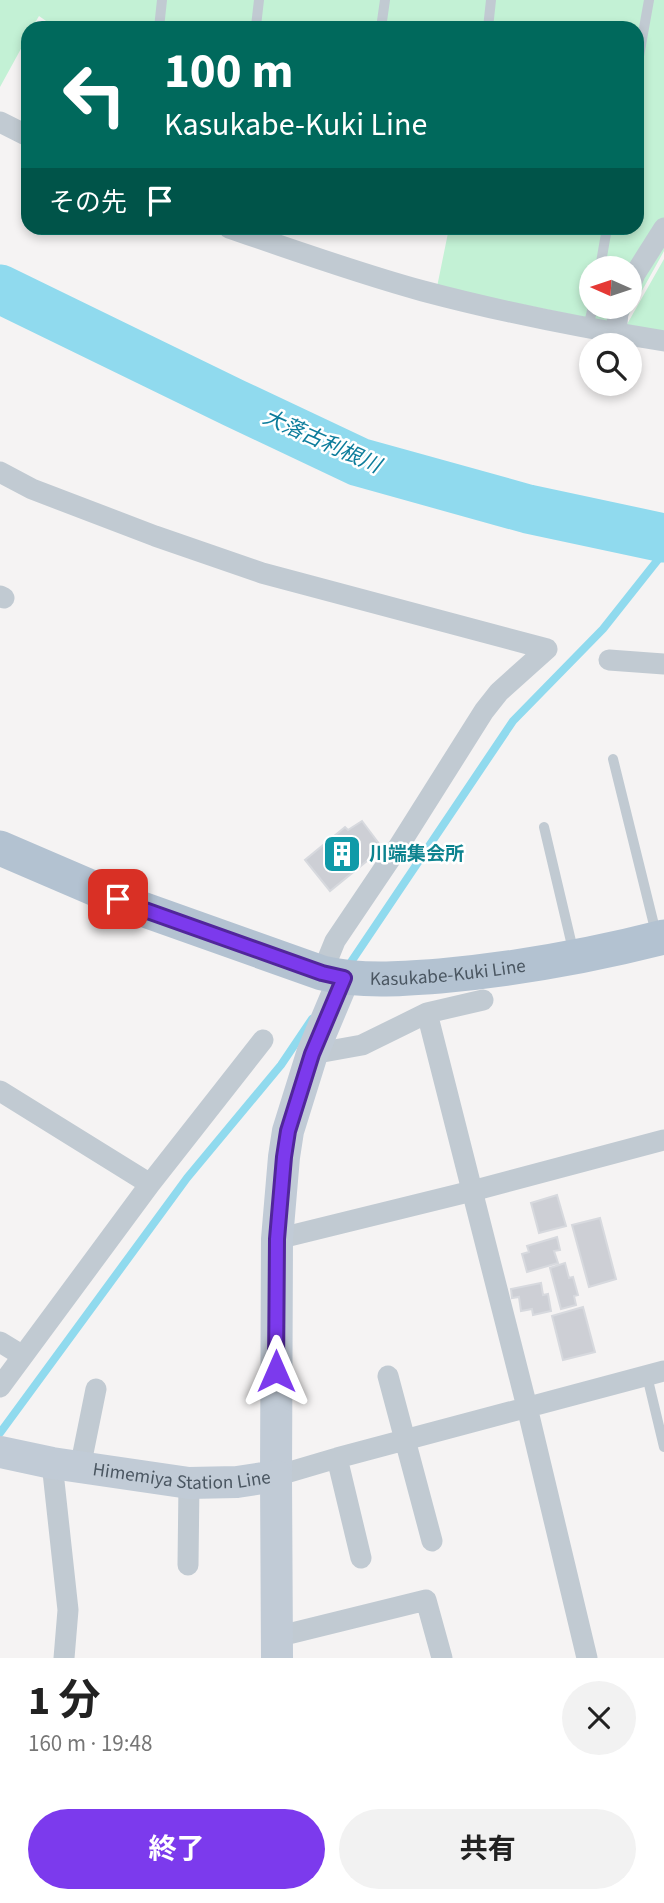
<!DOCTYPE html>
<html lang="ja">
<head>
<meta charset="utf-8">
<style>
  :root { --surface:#fff; --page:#f2f2f2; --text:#222; --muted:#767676; --accent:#7c3aed }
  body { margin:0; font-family:"Source Sans 3","Noto Sans JP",sans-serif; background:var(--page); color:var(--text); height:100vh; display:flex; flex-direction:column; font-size:26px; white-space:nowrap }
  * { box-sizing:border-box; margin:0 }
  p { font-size:23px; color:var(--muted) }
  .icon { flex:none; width:38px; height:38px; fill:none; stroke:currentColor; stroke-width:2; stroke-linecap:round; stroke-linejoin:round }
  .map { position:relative; height:1658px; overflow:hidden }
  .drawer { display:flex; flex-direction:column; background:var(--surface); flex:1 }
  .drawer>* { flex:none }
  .guide { position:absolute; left:21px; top:21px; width:623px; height:214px; border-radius:21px; box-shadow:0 4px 10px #0003; background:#00695c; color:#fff; overflow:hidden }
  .needle { width:46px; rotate:273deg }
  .controls { position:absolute; left:579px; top:256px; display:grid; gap:14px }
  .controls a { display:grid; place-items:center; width:63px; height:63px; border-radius:50%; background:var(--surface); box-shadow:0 4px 10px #0003; font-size:35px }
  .pin { position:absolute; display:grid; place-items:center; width:60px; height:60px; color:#fff; margin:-30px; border-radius:14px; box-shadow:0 4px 10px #0006 }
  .me { position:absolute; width:77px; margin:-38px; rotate:0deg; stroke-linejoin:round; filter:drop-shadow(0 0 5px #0008) }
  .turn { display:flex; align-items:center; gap:24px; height:147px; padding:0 28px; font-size:32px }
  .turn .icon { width:91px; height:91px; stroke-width:2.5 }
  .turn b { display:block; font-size:49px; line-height:60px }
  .then { display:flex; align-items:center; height:66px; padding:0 28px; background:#0003; gap:14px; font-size:26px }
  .round { display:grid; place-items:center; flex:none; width:74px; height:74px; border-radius:37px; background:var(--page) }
  .overview { display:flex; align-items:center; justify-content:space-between; height:119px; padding:0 28px }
  h1 { font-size:42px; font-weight:700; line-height:52px }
  .button { display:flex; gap:14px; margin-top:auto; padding:14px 28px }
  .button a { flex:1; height:80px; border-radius:42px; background:var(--accent); color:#fff; font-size:28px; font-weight:700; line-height:80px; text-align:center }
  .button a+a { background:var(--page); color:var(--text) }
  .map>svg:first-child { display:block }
  .green { fill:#c3f1d5; fill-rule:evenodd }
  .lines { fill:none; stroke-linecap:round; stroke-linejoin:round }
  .stream { stroke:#90daee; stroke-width:8 }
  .river { stroke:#90daee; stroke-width:49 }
  .building { fill:#cdcfd5; stroke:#d7d9de; stroke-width:2 }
  .lane { stroke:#c1cad2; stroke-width:10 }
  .street { stroke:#c1cad2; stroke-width:21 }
  .secondary { stroke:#c1cbd6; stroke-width:32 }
  .primary { stroke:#b3c2d1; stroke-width:35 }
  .route-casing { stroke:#51269a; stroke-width:18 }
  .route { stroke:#7c3aed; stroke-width:12 }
  .labels { text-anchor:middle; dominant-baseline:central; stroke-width:5; stroke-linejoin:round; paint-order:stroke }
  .culture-label { font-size:19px; font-weight:bold; fill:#0d838f; stroke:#fff; text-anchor:start }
  .street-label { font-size:19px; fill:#4a5661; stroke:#fff }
  .water-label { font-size:21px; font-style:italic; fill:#0c7c9b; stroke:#fff }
</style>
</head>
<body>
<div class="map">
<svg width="664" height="1658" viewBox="0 0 664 1658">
  <rect width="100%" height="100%" fill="#f5f3f3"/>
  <path class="green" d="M0,0H664V251L623,325L437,287L449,228H637V28H56L39,16L32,28H28V36L0,87ZM592,268H630V306H592Z
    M664,259V332L626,326Z"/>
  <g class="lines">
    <path class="stream" d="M347,968L513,721L603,629L664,552
      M0,1433L187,1178L281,1065L312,1019"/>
    <path class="river" d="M0,289L234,403L359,462L528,509L664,538"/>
  </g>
  <path class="building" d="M362,821L380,845L370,852L373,856L330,891L305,860L345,827L348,830Z
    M557,1195L566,1226L539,1233L531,1203Z
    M600,1218L616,1279L589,1287L572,1225Z
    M557,1237L560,1250L554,1251L558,1263L527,1272L522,1254L529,1252L527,1246Z
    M565,1263L569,1278L573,1277L578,1295L574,1296L576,1305L561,1309L550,1268Z
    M541,1283L543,1295L548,1294L551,1311L533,1315L532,1309L521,1311L519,1297L512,1298L511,1289Z
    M583,1307L595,1352L563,1360L552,1316Z"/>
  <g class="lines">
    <path class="lane" d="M256,26L259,0
      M159,28L162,0
      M381,28L385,0
      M488,28L491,0
      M637,67L649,0
      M600,268L607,228
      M588,328L593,306
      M613,759L656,933
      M544,827L574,954
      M647,1376L664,1447"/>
    <path class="street" d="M0,122L28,136
      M229,228C293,250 357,273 423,291C502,312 583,328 664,341
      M630,286L635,274L664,228
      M616,333L618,313L621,306
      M0,472L32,489L155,536L262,573L547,649L499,692L484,711L397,849L335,941L322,973
      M0,596L4,598
      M609,660L664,664
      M427,1013L483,1000
      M312,1054L362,1045L427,1013L527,1407L587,1658
      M0,1091L150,1184
      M277,1239L472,1191L664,1140
      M0,1342L23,1356
      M388,1376L432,1541
      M0,1387L150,1184L263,1040
      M337,1458L361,1558
      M52,1463L68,1610L64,1658
      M80,1468L96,1389
      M276,1476L337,1458L664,1371
      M188,1565L189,1483
      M276,1637L426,1600L442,1658"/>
    <g class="secondary">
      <path id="s1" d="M0,1452L52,1463L189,1483L237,1482L276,1476L277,1239L284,1157L288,1131L312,1054L344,978"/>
      <path d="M276,1476L277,1658"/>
    </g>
    <path class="primary" id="s2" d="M0,848L142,909L322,973C361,982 401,979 440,976C516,969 590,956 664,937"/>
  </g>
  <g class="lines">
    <defs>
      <path id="route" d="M118,899L142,909L322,973L344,978L312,1054L288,1131L284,1157L277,1239L276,1371"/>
    </defs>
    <use href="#route" class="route-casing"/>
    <use href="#route" class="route"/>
  </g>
  <defs>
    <symbol id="building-square" viewBox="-11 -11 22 22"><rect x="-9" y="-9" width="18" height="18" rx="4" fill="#0f9aa8" stroke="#fff"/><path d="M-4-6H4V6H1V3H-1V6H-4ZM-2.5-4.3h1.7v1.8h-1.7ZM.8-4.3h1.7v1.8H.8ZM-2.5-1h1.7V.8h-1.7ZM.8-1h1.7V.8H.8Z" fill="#fff"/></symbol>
  </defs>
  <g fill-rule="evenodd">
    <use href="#building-square" x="320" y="832" width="44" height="44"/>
  </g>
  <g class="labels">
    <g class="culture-label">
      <text x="369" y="854">川端集会所</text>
    </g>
    <g class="street-label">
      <text stroke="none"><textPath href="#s2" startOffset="472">Kasukabe-Kuki Line</textPath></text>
      <text stroke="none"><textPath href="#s1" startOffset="184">Himemiya Station Line</textPath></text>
    </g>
    <g class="water-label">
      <text transform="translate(322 441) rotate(24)">大落古利根川</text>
    </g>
  </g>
</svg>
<div class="controls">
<a><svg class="needle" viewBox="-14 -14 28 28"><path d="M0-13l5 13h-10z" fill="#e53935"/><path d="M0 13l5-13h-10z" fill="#767676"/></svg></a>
<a><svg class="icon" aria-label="search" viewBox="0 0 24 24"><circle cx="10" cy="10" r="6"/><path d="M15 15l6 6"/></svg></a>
</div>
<div class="pin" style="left:118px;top:899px;background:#d93025"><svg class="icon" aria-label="arrive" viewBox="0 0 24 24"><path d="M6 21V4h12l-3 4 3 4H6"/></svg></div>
<svg class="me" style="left:276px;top:1371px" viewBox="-20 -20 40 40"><path d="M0-17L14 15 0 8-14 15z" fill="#7c3aed" stroke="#fff" stroke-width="4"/></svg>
<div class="guide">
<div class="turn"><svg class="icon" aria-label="left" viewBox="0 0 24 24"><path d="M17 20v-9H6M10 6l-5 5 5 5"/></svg><div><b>100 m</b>Kasukabe-Kuki Line</div></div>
<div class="then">その先<svg class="icon" aria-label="arrive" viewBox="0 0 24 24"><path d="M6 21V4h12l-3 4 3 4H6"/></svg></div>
</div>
</div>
<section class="drawer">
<div class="overview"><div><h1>1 分</h1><p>160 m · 19:48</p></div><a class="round"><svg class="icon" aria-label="close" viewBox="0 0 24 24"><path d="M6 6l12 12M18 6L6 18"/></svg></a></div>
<div class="button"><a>終了</a><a>共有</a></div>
</section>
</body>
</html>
